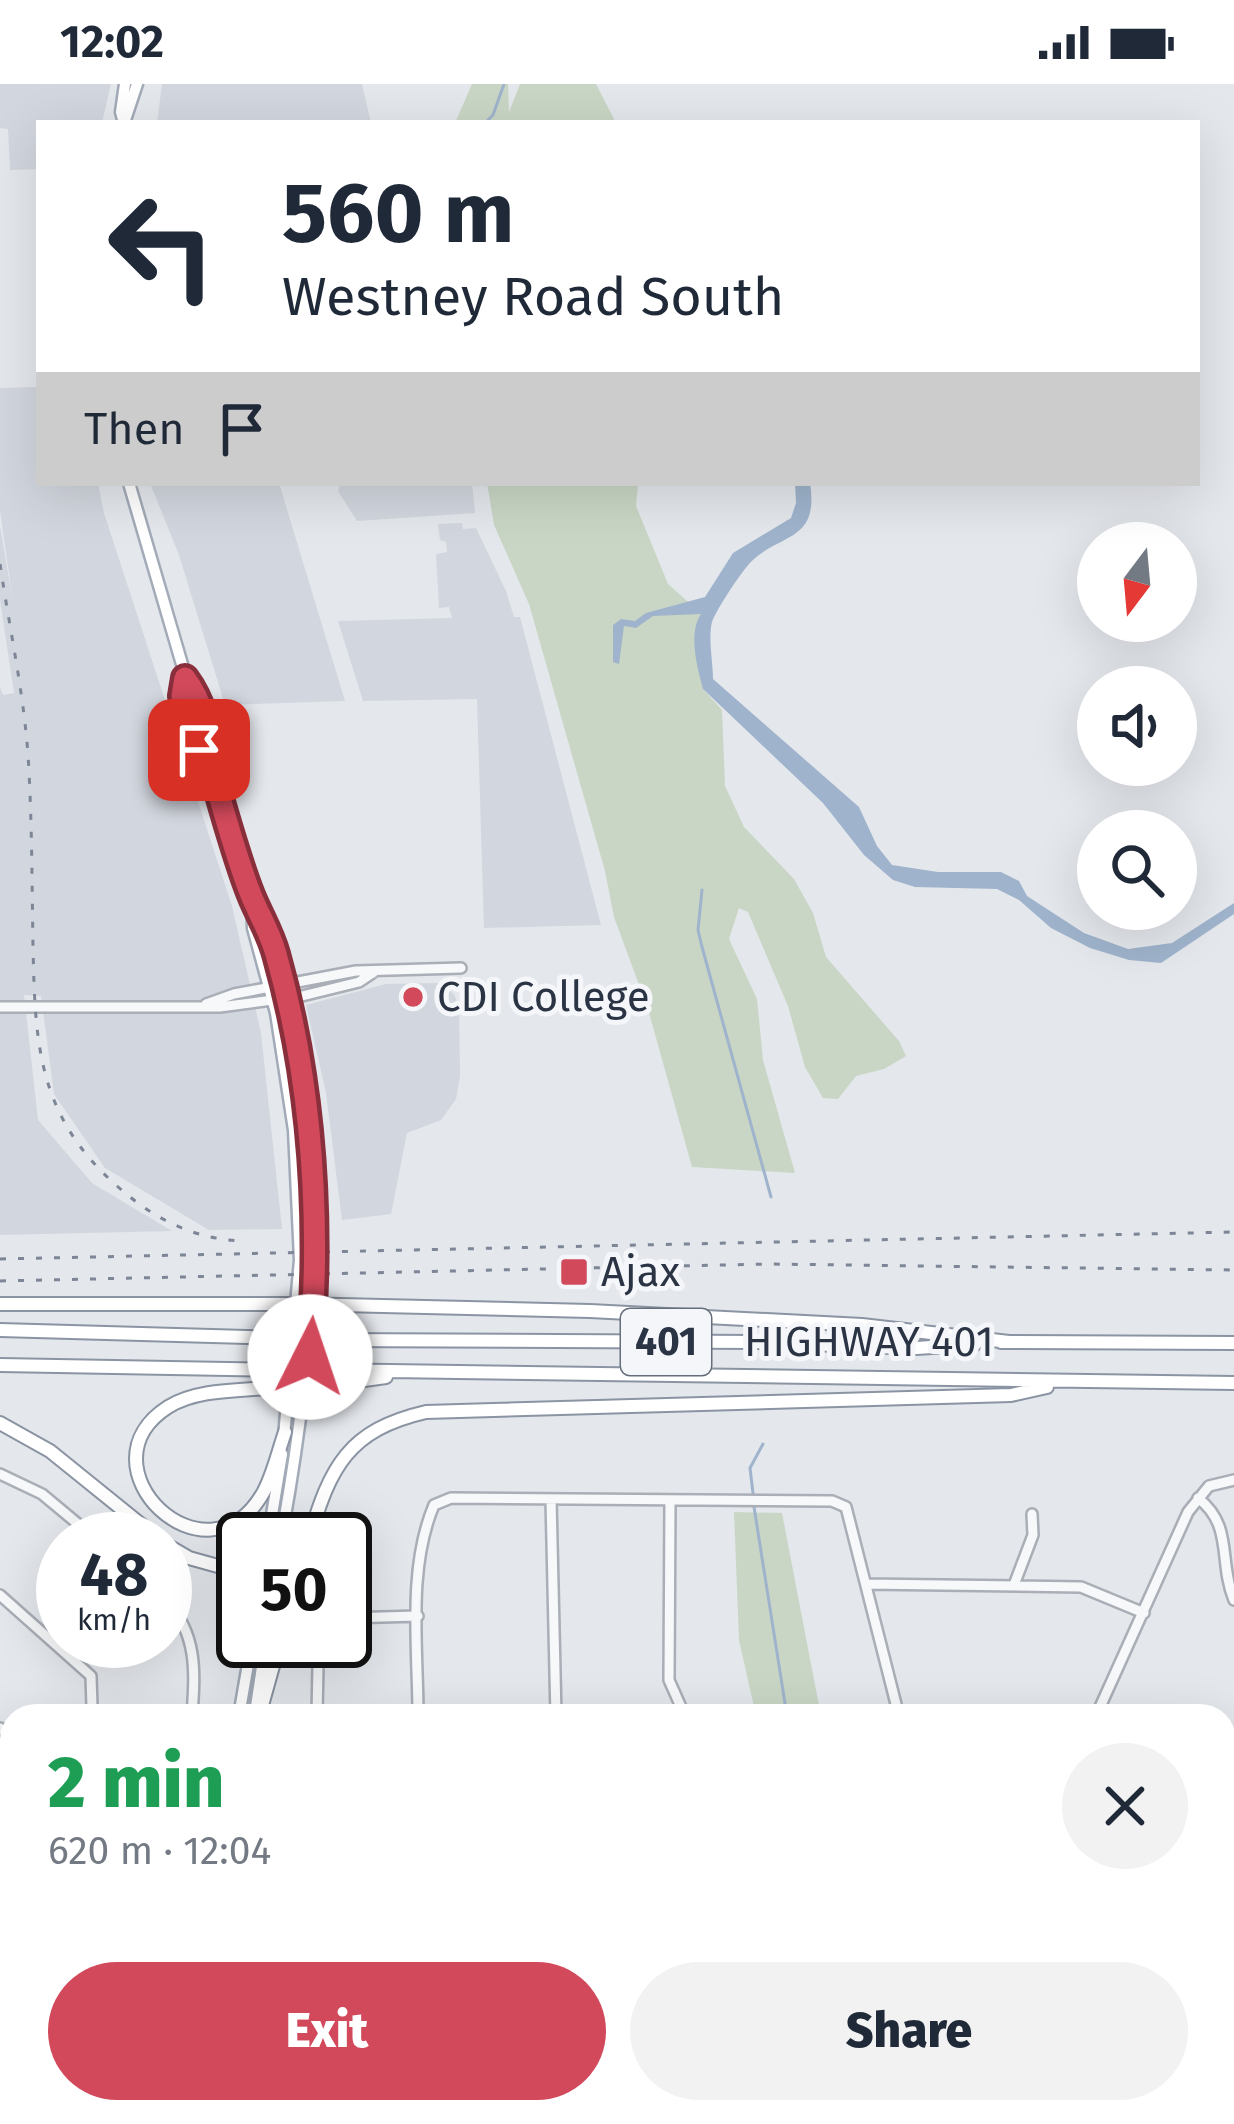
<!DOCTYPE html>
<html lang="en">
<head>
<meta charset="utf-8">
<style>
  :root { --surface:#fff; --page:#f2f2f3; --text:#1f2937; --muted:#747a83; --accent:#d1495b }
  body { margin:0; font-family:"Fira Sans",sans-serif; background:var(--page); color:var(--text); height:100vh; display:flex; flex-direction:column; font-size:45px; white-space:nowrap }
  * { box-sizing:border-box; margin:0 }
  p { font-size:39px; color:var(--muted) }
  .icon { flex:none; width:66px; height:66px; fill:none; stroke:currentColor; stroke-width:2; stroke-linecap:round; stroke-linejoin:round }
  .map { position:relative; flex:1; overflow:hidden }
  .drawer { position:absolute; left:0px; top:1620px; width:1236px; height:420px; display:flex; flex-direction:column; background:var(--surface); border-radius:36px 36px 0 0; box-shadow:0 12px 48px #0002 }
  .drawer>* { flex:none }
  .banner { position:absolute; left:36px; top:36px; width:1164px; height:366px; border-radius:0px; box-shadow:0 12px 48px #0002; background:#fff; color:var(--text); overflow:hidden }
  .needle { width:78px; rotate:196deg }
  .buttons { position:absolute; left:1077px; top:438px; display:grid; gap:24px }
  .buttons a { display:grid; place-items:center; width:120px; height:120px; border-radius:50%; background:var(--surface); box-shadow:0 12px 48px #0002; font-size:60px }
  .speed { position:absolute; left:36px; top:1428px; display:flex; gap:24px; font-size:60px; font-weight:700; text-align:center }
  .speed>* { display:grid; place-content:center; width:156px; height:156px; border-radius:50%; background:var(--surface); box-shadow:0 12px 48px #0002; line-height:1 }
  .speed small { font-size:30px; font-weight:400 }
  .speed .limit { border:6px solid #111; border-radius:18px; background:#fff; color:#111 }
  .pin { position:absolute; display:grid; place-items:center; width:102px; height:102px; color:#fff; margin:-51px; border-radius:24px; box-shadow:0 6px 18px #0006 }
  .me { position:absolute; width:132px; margin:-66px; rotate:4deg; stroke-linejoin:round; filter:drop-shadow(0 0 9px #0008) }
  .turn { display:flex; align-items:center; gap:42px; height:252px; padding:0 48px; font-size:54px }
  .turn .icon { width:156px; height:156px; stroke-width:2.5 }
  .turn b { display:block; font-size:84px; line-height:102px }
  .then { display:flex; align-items:center; height:114px; padding:0 48px; background:#0003; gap:24px; font-size:45px }
  .round { display:grid; place-items:center; flex:none; width:126px; height:126px; border-radius:63px; background:var(--page) }
  .head { display:flex; align-items:center; justify-content:space-between; height:204px; padding:0 48px }
  h1 { font-size:72px; font-weight:800; line-height:90px; color:#1e9e55 }
  .cta { display:flex; gap:24px; margin-top:auto; padding:24px 48px }
  .cta a { flex:1; height:138px; border-radius:72px; background:var(--accent); color:#fff; font-size:48px; font-weight:800; line-height:138px; text-align:center }
  .cta a+a { background:var(--page); color:var(--text) }
  .status { display:flex; justify-content:space-between; align-items:center; height:84px; padding:0 60px; background:var(--surface); direction:ltr }
  .status svg { height:33px; fill:currentColor }
  .map>svg:first-child { display:block }
  .built { fill:#d2d6de }
  .green { fill:#c9d6c5 }
  .water { fill:#9fb4cc }
  .lines { fill:none; stroke-linecap:round; stroke-linejoin:round }
  .stream { stroke:#9fb4cc; stroke-width:3 }
  .minor-casing { stroke:#a9aeb7; stroke-width:14 }
  .major-casing { stroke:#a3abb8; stroke-width:15 }
  .highway-casing { stroke:#8b94a3; stroke-width:16 }
  .minor { stroke:#f7f8fa; stroke-width:9 }
  .major { stroke:#fff; stroke-width:10 }
  .highway { stroke:#fff; stroke-width:12 }
  .rail { stroke:#7d8696; stroke-width:3; stroke-dasharray:6 12; stroke-linecap:butt }
  .highway-bridge-casing { stroke:#8b94a3; stroke-width:16; stroke-linecap:butt }
  .highway-bridge { stroke:#fff; stroke-width:12 }
  .route-casing { stroke:#882f3b; stroke-width:30 }
  .route { stroke:#d1495b; stroke-width:21 }
  .poi-dot { fill:#d1495b; stroke:#f4f6f9; stroke-width:4.5 }
  .labels { text-anchor:middle; dominant-baseline:central; stroke-width:10; stroke-linejoin:round; paint-order:stroke }
  .shield { fill:#f4f6f9; stroke:#676e7b; stroke-width:3 }
  .shield-label { font-size:39px; font-weight:bold; fill:#2b3445 }
  .poi-label { font-size:42px; fill:#2b3445; stroke:#f4f6f9; text-anchor:start }
  .street-label { font-size:42px; fill:#2b3445; stroke:#f4f6f9 }
</style>
</head>
<body>
<div class="status"><b>12:02</b><svg viewBox="0 0 49 12"><path d="M0 12V9h3v3zM5 12V6h3v6zM10 12V3h3v9zM15 12V0h3v12zM26 1h20v11H26zM47 4h2v5h-2z"/></svg></div>
<div class="map">
<svg width="1234" height="2040" viewBox="0 0 1234 2040">
  <rect width="100%" height="100%" fill="#e4e7ec"/>
  <path class="built" d="M0,0H111L102,39H39V85L10,86L8,45L0,44Z
    M162,0H362L371,39H157Z
    M39,303V399H98L104,429L232,822L261,949L282,1145L209,1146L105,1084L54,1010L41,912L24,911L38,1036L92,1099L172,1147L0,1151V604L3,611L14,609L0,516V442L13,518L0,427V304Z
    M150,399H279L345,617L225,621L179,471Z
    M341,399H472L475,429L357,437L338,407Z
    M462,439L463,445L476,444L506,507L514,533H520L601,841L484,844L477,615L363,617L338,537L452,534L449,523L439,524L436,470L447,468L446,458L440,456L438,440Z
    M439,899L454,910L459,923L460,992L456,1015L441,1036L407,1049L391,1130L342,1136L326,1009L306,921L386,900Z
    M79,2028H162L160,2040H79Z"/>
  <path class="green" d="M472,0H508L509,28L520,0H596L616,39H455Z
    M487,399H638L636,422L668,500L703,531V605L722,626L725,702L744,743L794,795L813,829L826,873L899,957L906,972L884,985L856,992L838,1015L823,1014L805,983L788,922L748,828L739,824L729,855L757,915L763,976L795,1089L692,1083L648,925L614,833L605,787L529,520L494,441Z
    M734,1428L782,1429L821,1632H756L739,1556Z
    M198,2028H413L417,2039L194,2040Z"/>
  <path class="water" d="M795,399H810C819,456 784,449 754,475C744,483 716,526 712,538C708,554 713,579 713,595L859,723L877,762L892,781L938,788H1001L1019,797L1027,812L1084,849L1128,865L1172,859L1234,819V830L1161,879L1129,876L1090,864L1051,844L1019,816L997,805L915,803L893,796L864,771L823,719L703,605C697,583 688,549 701,530L653,532L636,544L624,542L619,580L613,578V541L621,535L635,537L646,529L705,513L733,469L791,434L796,419Z"/>
  <g class="lines">
    <path class="stream" d="M485,39L493,31L504,0
      M702,806L698,846L702,863L771,1113
      M753,1409L750,1384L763,1360
      M754,1423L787,1632
      M263,2040L302,2028"/>
    <defs>
      <path id="minor" d="M206,920L234,910L356,887L461,884
        M0,923H220L302,912L359,898L374,888
        M0,1390L42,1410L96,1455
        M1198,1414C1234,1442 1218,1477 1234,1516
        M551,1415L556,1632
        M670,1417L669,1596L685,1632
        M866,1500L1081,1503L1144,1529
        M1014,1501L1033,1451L1032,1430
        M0,1511L91,1592L92,1623L86,1632
        M165,1515C198,1550 195,1587 192,1632
        M345,1534L418,1532
        M317,1632L318,1581L327,1557
        M418,1632C418,1563 407,1485 434,1421L451,1414L832,1417L846,1423L899,1632
        M1096,1632L1188,1428L1209,1402L1234,1396
        M0,1644L12,1654
        M1224,1695L1234,1692
        M0,1776L12,1784
        M0,1978L12,1976
        M23,2028V2040
        M428,2028L434,2040
        M579,2028V2040
        M1120,2028L1162,2040
        M764,2040L768,2028
        M918,2040L924,2028
        M1055,2040L1060,2028
        M1196,2040H1234"/>
      <path id="major" d="M124,39L137,0
        M124,39L121,28L125,0
        M129,399L186,594C200,614 215,654 209,678
        M186,594C180,622 191,657 209,678C223,722 235,766 250,809C255,821 263,830 268,841C279,868 285,901 291,929C330,1107 313,1278 281,1455
        M252,818L253,844L276,929L294,1046L300,1176L284,1352
        M268,1455L282,1370
        M255,1629L266,1557
        M239,1632L252,1557
        M164,2040L166,2028
        M180,2040L182,2028"/>
      <path id="highway" d="M0,1220H298L590,1227L862,1241L1009,1258
        M0,1246L280,1254
        M323,1256L757,1258L917,1264L975,1260
        M1001,1258L1234,1259
        M0,1281L280,1286
        M320,1286L1234,1299
        M321,1302L386,1293
        M277,1303C244,1307 198,1304 168,1323C76,1382 206,1508 263,1409C273,1391 278,1368 285,1348
        M0,1339L50,1367L159,1455
        M309,1455C330,1383 348,1346 426,1328L1011,1311L1047,1303
        M165,1460L189,1474L243,1489
        M259,1632L280,1557"/>
    </defs>
    <use href="#minor" class="minor-casing"/>
    <use href="#major" class="major-casing"/>
    <use href="#highway" class="highway-casing"/>
    <use href="#minor" class="minor"/>
    <use href="#major" class="major"/>
    <use href="#highway" class="highway"/>
    <path class="rail" d="M0,480C10,548 26,619 29,688C32,746 32,804 33,862C35,961 38,1032 117,1102C153,1134 191,1154 240,1157
      M0,1175L1234,1148
      M0,1197L768,1180L1234,1186"/>
    <defs>
      <path id="highway-bridge" d="M280,1254L323,1256
        M280,1286H320
        M277,1303L321,1302"/>
    </defs>
    <use href="#highway-bridge" class="highway-bridge-casing"/>
    <use href="#highway-bridge" class="highway-bridge"/>
  </g>
  <g class="lines">
    <defs>
      <path id="route" d="M199,666L182,612L185,594C200,614 215,654 209,678C223,722 234,768 251,811C259,831 270,848 276,870C313,1001 321,1138 310,1273"/>
    </defs>
    <use href="#route" class="route-casing"/>
    <use href="#route" class="route"/>
  </g>
  <g class="poi-dot">
    <circle cx="413" cy="913" r="12"/>
    <rect x="559" y="1173" width="30" height="30" rx="6"/>
  </g>
  <g class="labels">
    <rect class="shield" x="621" y="1225" width="90" height="66" rx="9"/>
    <g class="shield-label">
      <text x="666" y="1258">401</text>
    </g>
    <g class="poi-label">
      <text x="437" y="913">CDI College</text>
      <text x="601" y="1188">Ajax</text>
    </g>
    <g class="street-label">
      <text x="869" y="1258">HIGHWAY 401</text>
    </g>
  </g>
</svg>
<div class="buttons">
<a><svg class="needle" viewBox="-14 -14 28 28"><path d="M0-13l5 13h-10z" fill="#e53935"/><path d="M0 13l5-13h-10z" fill="#747a83"/></svg></a>
<a><svg class="icon" aria-label="sound" viewBox="0 0 24 24"><path d="M4 9h4l5-4v14l-5-4H4zM17 9q2 3 0 6"/></svg></a>
<a><svg class="icon" aria-label="search" viewBox="0 0 24 24"><circle cx="10" cy="10" r="6"/><path d="M15 15l6 6"/></svg></a>
</div>
<div class="speed"><div>48<small>km/h</small></div><div class="limit">50</div></div>
<div class="pin" style="left:199px;top:666px;background:#d93025"><svg class="icon" aria-label="arrive" viewBox="0 0 24 24"><path d="M6 21V4h12l-3 4 3 4H6"/></svg></div>
<svg class="me" style="left:310px;top:1273px" viewBox="-20 -20 40 40"><circle r="19" fill="#fff"/><path d="M0-13L10 11 0 6-10 11z" fill="#d1495b"/></svg>
<div class="banner">
<div class="turn"><svg class="icon" aria-label="left" viewBox="0 0 24 24"><path d="M17 20v-9H6M10 6l-5 5 5 5"/></svg><div><b>560 m</b>Westney Road South</div></div>
<div class="then">Then<svg class="icon" aria-label="arrive" viewBox="0 0 24 24"><path d="M6 21V4h12l-3 4 3 4H6"/></svg></div>
</div>
<section class="drawer">
<div class="head"><div><h1>2 min</h1><p>620 m · 12:04</p></div><a class="round"><svg class="icon" aria-label="close" viewBox="0 0 24 24"><path d="M6 6l12 12M18 6L6 18"/></svg></a></div>
<div class="cta"><a>Exit</a><a>Share</a></div>
</section>
</div>
</body>
</html>
